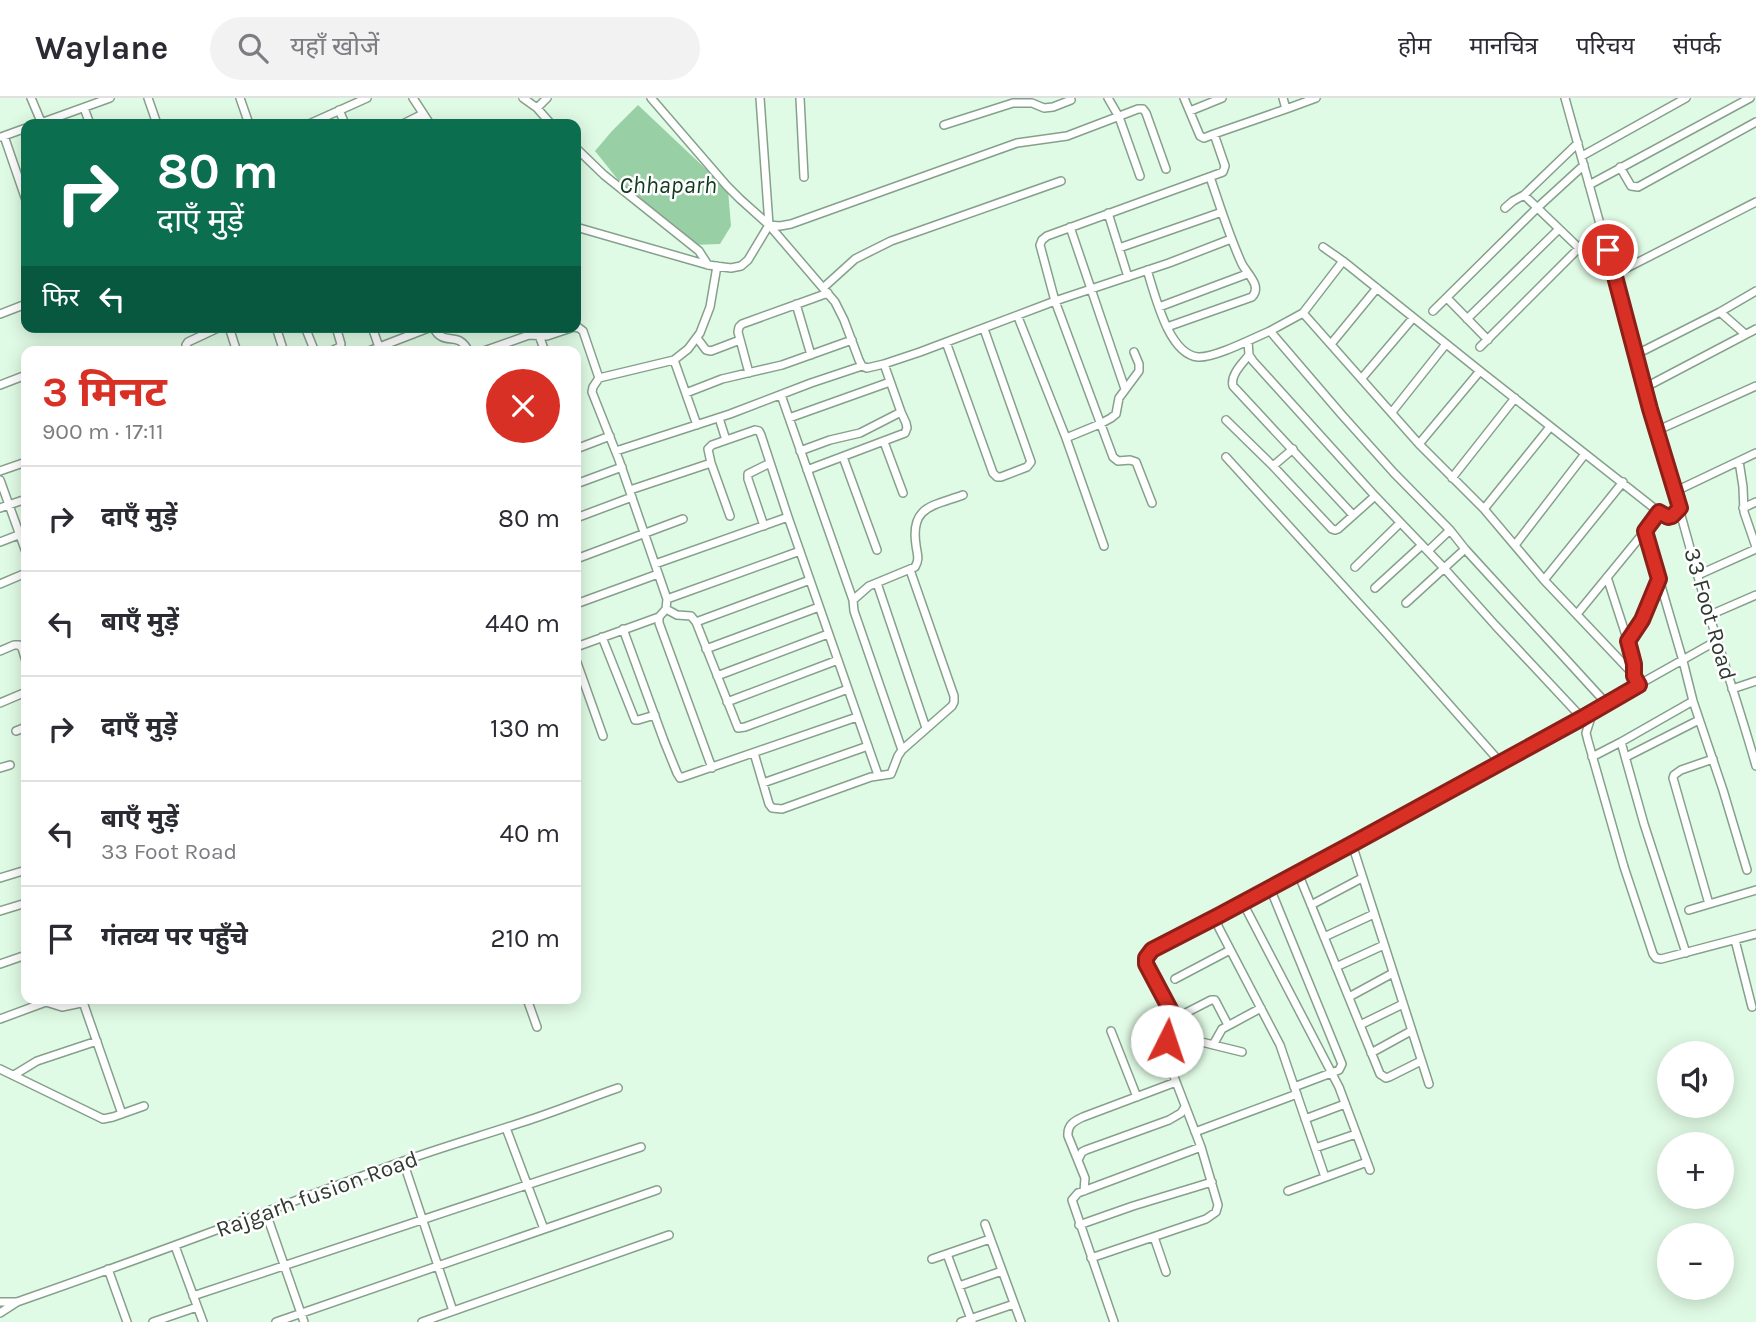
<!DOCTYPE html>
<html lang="hi">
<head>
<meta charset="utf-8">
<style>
  :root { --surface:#fff; --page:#f2f2f3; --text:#2b2b33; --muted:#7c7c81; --line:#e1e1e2; --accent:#d93025 }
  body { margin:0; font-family:Karla,"Noto Sans Devanagari",sans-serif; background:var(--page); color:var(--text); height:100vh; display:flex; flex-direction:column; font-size:26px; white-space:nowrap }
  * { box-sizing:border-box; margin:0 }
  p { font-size:23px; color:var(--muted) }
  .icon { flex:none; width:38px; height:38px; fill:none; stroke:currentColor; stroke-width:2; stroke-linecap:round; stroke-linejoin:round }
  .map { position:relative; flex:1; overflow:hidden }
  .details { position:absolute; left:21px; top:248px; width:560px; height:658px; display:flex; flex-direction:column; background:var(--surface); border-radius:14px; box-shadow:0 4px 18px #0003 }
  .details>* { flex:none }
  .hud { position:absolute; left:21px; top:21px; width:560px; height:214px; border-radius:14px; box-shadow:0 4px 18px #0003; background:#0b6e4f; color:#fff; overflow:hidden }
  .buttons { position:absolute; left:1657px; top:943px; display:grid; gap:14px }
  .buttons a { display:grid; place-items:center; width:77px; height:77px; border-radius:50%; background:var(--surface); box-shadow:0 4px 18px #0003; font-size:35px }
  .pin { position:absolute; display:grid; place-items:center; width:60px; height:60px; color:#fff; margin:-30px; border:4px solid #fff; border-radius:50%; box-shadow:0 2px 7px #0007 }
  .me { position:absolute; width:77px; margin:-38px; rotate:4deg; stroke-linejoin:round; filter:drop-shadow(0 0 5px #0008) }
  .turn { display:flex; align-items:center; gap:24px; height:147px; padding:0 21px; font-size:32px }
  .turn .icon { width:91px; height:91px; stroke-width:2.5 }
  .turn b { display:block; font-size:49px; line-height:60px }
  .then { display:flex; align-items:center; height:66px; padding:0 21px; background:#0003; gap:14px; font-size:26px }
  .round { display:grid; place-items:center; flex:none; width:74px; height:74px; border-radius:37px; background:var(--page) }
  .headline { display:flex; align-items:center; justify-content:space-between; height:119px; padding:0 21px }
  h1 { font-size:42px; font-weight:700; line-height:52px; color:var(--accent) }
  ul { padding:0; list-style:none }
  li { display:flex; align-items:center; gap:21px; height:105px; padding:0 21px; border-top:2px solid var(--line) }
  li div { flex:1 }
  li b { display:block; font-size:26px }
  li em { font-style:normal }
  header { display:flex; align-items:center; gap:42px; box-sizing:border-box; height:98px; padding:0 35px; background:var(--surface); border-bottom:2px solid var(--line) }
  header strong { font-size:33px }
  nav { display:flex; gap:38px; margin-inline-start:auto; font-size:24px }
  .search { width:490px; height:63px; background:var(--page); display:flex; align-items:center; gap:18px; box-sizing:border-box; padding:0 24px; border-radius:38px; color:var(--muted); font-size:26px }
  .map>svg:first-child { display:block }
  .water { fill:#98cfa4 }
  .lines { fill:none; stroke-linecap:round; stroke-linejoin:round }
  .street-casing { stroke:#86a08b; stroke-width:10 }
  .street { stroke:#fff; stroke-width:7 }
  .route-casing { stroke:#8d1f18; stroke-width:18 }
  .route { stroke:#d93025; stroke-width:12 }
  .labels { text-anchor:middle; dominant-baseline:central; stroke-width:5; stroke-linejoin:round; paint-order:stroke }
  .street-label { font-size:23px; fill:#2f3a31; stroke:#fff }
  .water-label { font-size:24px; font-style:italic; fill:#113a1e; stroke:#fff }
</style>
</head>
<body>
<header>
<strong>Waylane</strong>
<div class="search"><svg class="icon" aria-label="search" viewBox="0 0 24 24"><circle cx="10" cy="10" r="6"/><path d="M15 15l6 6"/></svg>यहाँ खोजें</div>
<nav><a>होम</a><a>मानचित्र</a><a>परिचय</a><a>संपर्क</a></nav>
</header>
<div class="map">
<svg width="1756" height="1224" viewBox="0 0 1756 1224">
  <rect width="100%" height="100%" fill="#e0fbe5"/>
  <path class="water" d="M638,7L728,92L731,128L720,146L692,147L644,114L595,53L612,33Z"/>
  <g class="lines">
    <defs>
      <path id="street" d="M31,0L42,26
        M148,0L157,26
        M240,0L249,26
        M413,0L430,26
        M523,0L537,10L551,26
        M651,0L727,88L740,101L769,127L835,204L844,222L859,262L862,268L867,270L884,266L920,254L1055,203L1169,165L1231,141
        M800,0L804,79
        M1108,0L1119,19L1140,78
        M1565,0C1609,158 1653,317 1697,475C1715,540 1738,604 1756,668
        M84,10L90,26
        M537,10L547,0
        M1286,11L1316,0
        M339,12L345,26
        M1190,13L1222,0
        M38,26L110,0
        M309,26L367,0
        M403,26L423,16
        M944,27L1013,5H1032L1044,10L1053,9L1071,2L1070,0
        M1214,36L1286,11L1283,0
        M4,38L26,102
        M1,39L26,30
        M576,50L604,77L699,153L708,167
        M1582,58L1686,0
        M1620,69L1631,88L1638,89L1756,24
        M1589,87L1750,0
        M1524,97L1579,150
        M1505,110L1513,103L1524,97L1578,45
        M1108,115L1128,179
        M769,127L780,128L791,126L1017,45L1067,38L1138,11H1143L1146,15L1166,71
        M576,129L708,167L731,170L741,168L748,162L769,127L760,0
        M1070,129L1125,291
        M1323,149L1343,163L1480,273L1659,414
        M1119,150L1222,114
        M1147,172C1155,196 1168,256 1198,259C1215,260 1253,240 1270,233L1342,317L1394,375L1450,432L1465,451L1606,605L1718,542
        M1615,176L1756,104
        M823,190L855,161L891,143L1061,83
        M1447,200L1488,242
        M796,206L811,257
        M1159,209L1247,176
        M1433,213L1537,110L1584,67
        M1720,214L1745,236
        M1303,215L1419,346L1484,411L1544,482L1634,577L1639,587
        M0,216L26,206
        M1018,219L1066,340L1104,448
        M1467,221L1559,131
        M229,229L237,254
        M276,229L284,254
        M305,229L315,254
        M372,229L379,249
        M433,229C445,251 457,230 469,254
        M1167,229L1252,199C1262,188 1248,177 1242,166C1229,138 1220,108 1210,79
        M1270,233L1303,215L1343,163
        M539,237L545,254
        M697,240L706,252L711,253L740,242
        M1248,243L1249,257L1253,263L1375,398L1444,470L1495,527L1582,620
        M946,244L993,375L997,379H1001L1027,369L1031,364L984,231
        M1331,246L1377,190
        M1480,249L1601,128
        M369,253L431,229
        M188,254L186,247L188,244L220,229
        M329,254L340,249L341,246L336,229
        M481,254L529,237L547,238L574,229L579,230L583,233L599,280L593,289L592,294L619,362L667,501L666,511L659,519V525L712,670
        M1637,256L1720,214L1756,193
        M1249,257C1242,266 1230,277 1233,288L1353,417
        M674,262L697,327
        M749,275L738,234L739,229L742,226L828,195
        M599,280L674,262L688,251L700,235L710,209L717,168
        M1362,280L1413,220
        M0,287L26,277
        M1644,290L1756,231
        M686,295L722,281L782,267L852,242
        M781,297L853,502
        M1392,314L1446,246
        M719,320L726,342
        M789,320L890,284
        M1226,322L1273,368L1332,431L1335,432L1338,431L1375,398
        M1656,333L1756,288
        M1066,340L1100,326L1111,320L1116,316L1119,300L1139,273V266L1134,254
        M884,344L903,395
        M1419,346L1480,273
        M576,351L610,338
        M616,353L730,316L811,285L862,268
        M800,353L830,342L860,335L901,314
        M843,359L877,452
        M1226,359L1386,535L1500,664
        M1739,363L1743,389L1744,414L1756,449
        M1273,368L1293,351
        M807,372L905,335L907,330L906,325L901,314L884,266
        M0,373L26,364
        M1452,380L1515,300
        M0,382L26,454
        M576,386L622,369
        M630,392L711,365
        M1676,393L1756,355
        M1152,405L1136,364L1130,362L1118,363L1113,359L1055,203L1040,147L1042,142L1047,138L1223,74L1225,68L1214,36L1204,40L1200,38L1184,0
        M0,410L26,401
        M1680,410L1672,418L1668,419L1659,414L1645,433L1683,563L1693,603L1723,692L1747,772
        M1743,410L1756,404
        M1484,411L1550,329
        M730,418L711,365L708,351L712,347L755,332L759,333L761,337L788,419L878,677
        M576,420L632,399
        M764,428L748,381V376L770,365
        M0,444L26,434
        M1515,447L1585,356
        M1428,453L1450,432
        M576,461L683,421
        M655,466L788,419
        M1355,469L1400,425
        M1698,477L1756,451
        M1607,479L1633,559L1634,577
        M1544,482L1623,384
        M877,485L926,630
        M0,486L26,475
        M1375,490L1422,447
        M667,501L800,453
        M1406,505L1465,451
        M576,506L658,476
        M666,511L677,517L691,518L696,524L738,630L745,629L848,591
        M1577,516L1645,433
        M1710,517L1756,497
        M696,524L810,482
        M623,531L664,643L677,675L680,680L857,619
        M602,539L635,622H638L655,617
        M1628,543L1641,522L1659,482
        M576,549L659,519
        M706,551L819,509
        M0,553L14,547H19L22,550L26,563
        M576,562L603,638
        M717,578L828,536
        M1732,591L1756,583
        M727,604L838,562
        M0,605L26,594
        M1593,613L1586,635L1588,643L1624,769L1653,856L1656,860L1661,861L1756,836
        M16,633L26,629
        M1621,644L1644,726L1686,855
        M902,652L854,513L853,502L869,488L915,469C920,461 917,456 916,447C910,408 933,408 963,397
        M754,655L769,706L772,710L782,711L871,679L891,676L898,658L902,652L952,608L954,604V598L910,472
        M1592,659L1621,644L1693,603
        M1626,659L1699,622
        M0,670L10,667
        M763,685L868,648
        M1352,746L1429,986
        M1298,775L1380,976L1386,980L1389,979L1421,963
        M0,780L26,772
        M1270,790L1342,966L1339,972L1294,989
        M1243,805L1339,989L1370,1072
        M1709,806L1673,680L1674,677L1681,672L1713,661
        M1311,807L1362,780
        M1689,812L1756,792
        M0,813L26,805
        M1218,818V828L1221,834L1280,947L1325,1079
        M1324,839L1374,816
        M1735,842L1752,909
        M0,866L26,857
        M1336,869L1384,847
        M1175,881L1230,852
        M1349,899L1393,875
        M527,901L537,929
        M0,921L46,904L62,909L81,905L84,907L122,1016
        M1172,922L1211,902H1215L1228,927
        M1360,927L1403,906
        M1111,933L1137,999
        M1169,936L1242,954
        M1213,947L1222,931L1261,910
        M1371,955L1411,933
        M0,971L103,1021L113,1019L144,1008
        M14,977L37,963L97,943
        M1305,1021L1345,1006
        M506,1030L544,1131
        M1195,1034L1297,996
        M1315,1050L1356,1036
        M1078,1062L1082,1054L1086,1052L1169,1022L1181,1015L1185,1009
        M403,1063L453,1213
        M1084,1093L1085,1080L1068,1038C1067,1027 1074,1023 1083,1019L1176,984
        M1288,1093L1367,1064
        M266,1115L304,1224
        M985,1126L1021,1224
        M1079,1127L1133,1108L1212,1084
        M1154,1139L1166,1174
        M175,1148L203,1224
        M947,1156L972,1224
        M1091,1160L1206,1121L1216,1114L1218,1107L1201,1049L1168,963L1166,953L1172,914L1146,866V860L1151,852L1218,818L1352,746L1606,605
        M932,1161L990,1141
        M108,1171L127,1224
        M959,1188L1002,1173
        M193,1198L641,1049
        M0,1204H16
        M0,1215L17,1204L34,1198C152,1157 269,1112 387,1069C432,1052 478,1039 523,1024C555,1014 586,1001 618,990
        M153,1224L197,1209
        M276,1224L657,1092
        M422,1224L669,1137
        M961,1224L1014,1206
        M1114,1224L1072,1102L1078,1095L1201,1049"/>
    </defs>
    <use href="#street" class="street-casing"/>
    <use href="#street" class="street"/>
  </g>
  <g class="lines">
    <defs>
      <path id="route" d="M1167,943L1172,922V915L1146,866V860L1152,852L1218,818L1352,746L1582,620L1639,587L1634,578V566L1628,543L1642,522L1659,481L1645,433L1659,414L1668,419L1672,418L1680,410L1650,311L1608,152"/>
    </defs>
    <use href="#route" class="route-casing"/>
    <use href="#route" class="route"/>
  </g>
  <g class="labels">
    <g class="street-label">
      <text transform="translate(1710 516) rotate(74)">33 Foot Road</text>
      <text transform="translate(317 1096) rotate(-20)">Rajgarh fusion Road</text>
    </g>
    <g class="water-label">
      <text x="668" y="87">Chhaparh</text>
    </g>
  </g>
</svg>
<div class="buttons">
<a><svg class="icon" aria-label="sound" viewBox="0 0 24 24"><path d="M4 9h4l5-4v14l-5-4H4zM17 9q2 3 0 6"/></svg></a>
<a>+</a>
<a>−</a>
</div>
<div class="pin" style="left:1608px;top:152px;background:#d93025"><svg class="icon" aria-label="arrive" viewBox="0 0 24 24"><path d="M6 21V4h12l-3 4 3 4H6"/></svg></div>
<svg class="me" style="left:1167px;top:943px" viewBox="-20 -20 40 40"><circle r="19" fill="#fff"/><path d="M0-13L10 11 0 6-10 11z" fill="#d93025"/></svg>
<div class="hud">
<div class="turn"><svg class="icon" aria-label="right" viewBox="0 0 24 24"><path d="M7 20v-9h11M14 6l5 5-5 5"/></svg><div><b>80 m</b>दाएँ मुड़ें</div></div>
<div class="then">फिर<svg class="icon" aria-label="left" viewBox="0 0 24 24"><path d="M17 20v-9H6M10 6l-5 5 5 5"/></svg></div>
</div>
<section class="details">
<div class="headline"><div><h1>3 मिनट</h1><p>900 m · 17:11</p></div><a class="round" style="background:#d93025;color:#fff"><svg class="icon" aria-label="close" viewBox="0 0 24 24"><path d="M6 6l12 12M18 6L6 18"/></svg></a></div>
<ul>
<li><svg class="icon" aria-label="right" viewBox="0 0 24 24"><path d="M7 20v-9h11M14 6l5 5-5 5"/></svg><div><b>दाएँ मुड़ें</b></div><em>80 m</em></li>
<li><svg class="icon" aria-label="left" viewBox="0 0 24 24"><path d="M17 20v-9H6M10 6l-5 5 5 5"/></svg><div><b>बाएँ मुड़ें</b></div><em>440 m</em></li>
<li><svg class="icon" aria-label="right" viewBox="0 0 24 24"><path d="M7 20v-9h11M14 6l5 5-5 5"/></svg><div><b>दाएँ मुड़ें</b></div><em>130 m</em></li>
<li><svg class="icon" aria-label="left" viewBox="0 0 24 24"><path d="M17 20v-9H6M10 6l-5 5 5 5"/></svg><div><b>बाएँ मुड़ें</b><p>33 Foot Road</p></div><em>40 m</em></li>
<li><svg class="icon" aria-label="arrive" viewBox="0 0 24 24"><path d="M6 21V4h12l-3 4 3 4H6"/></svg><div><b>गंतव्य पर पहुँचे</b></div><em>210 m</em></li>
</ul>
</section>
</div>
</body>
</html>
